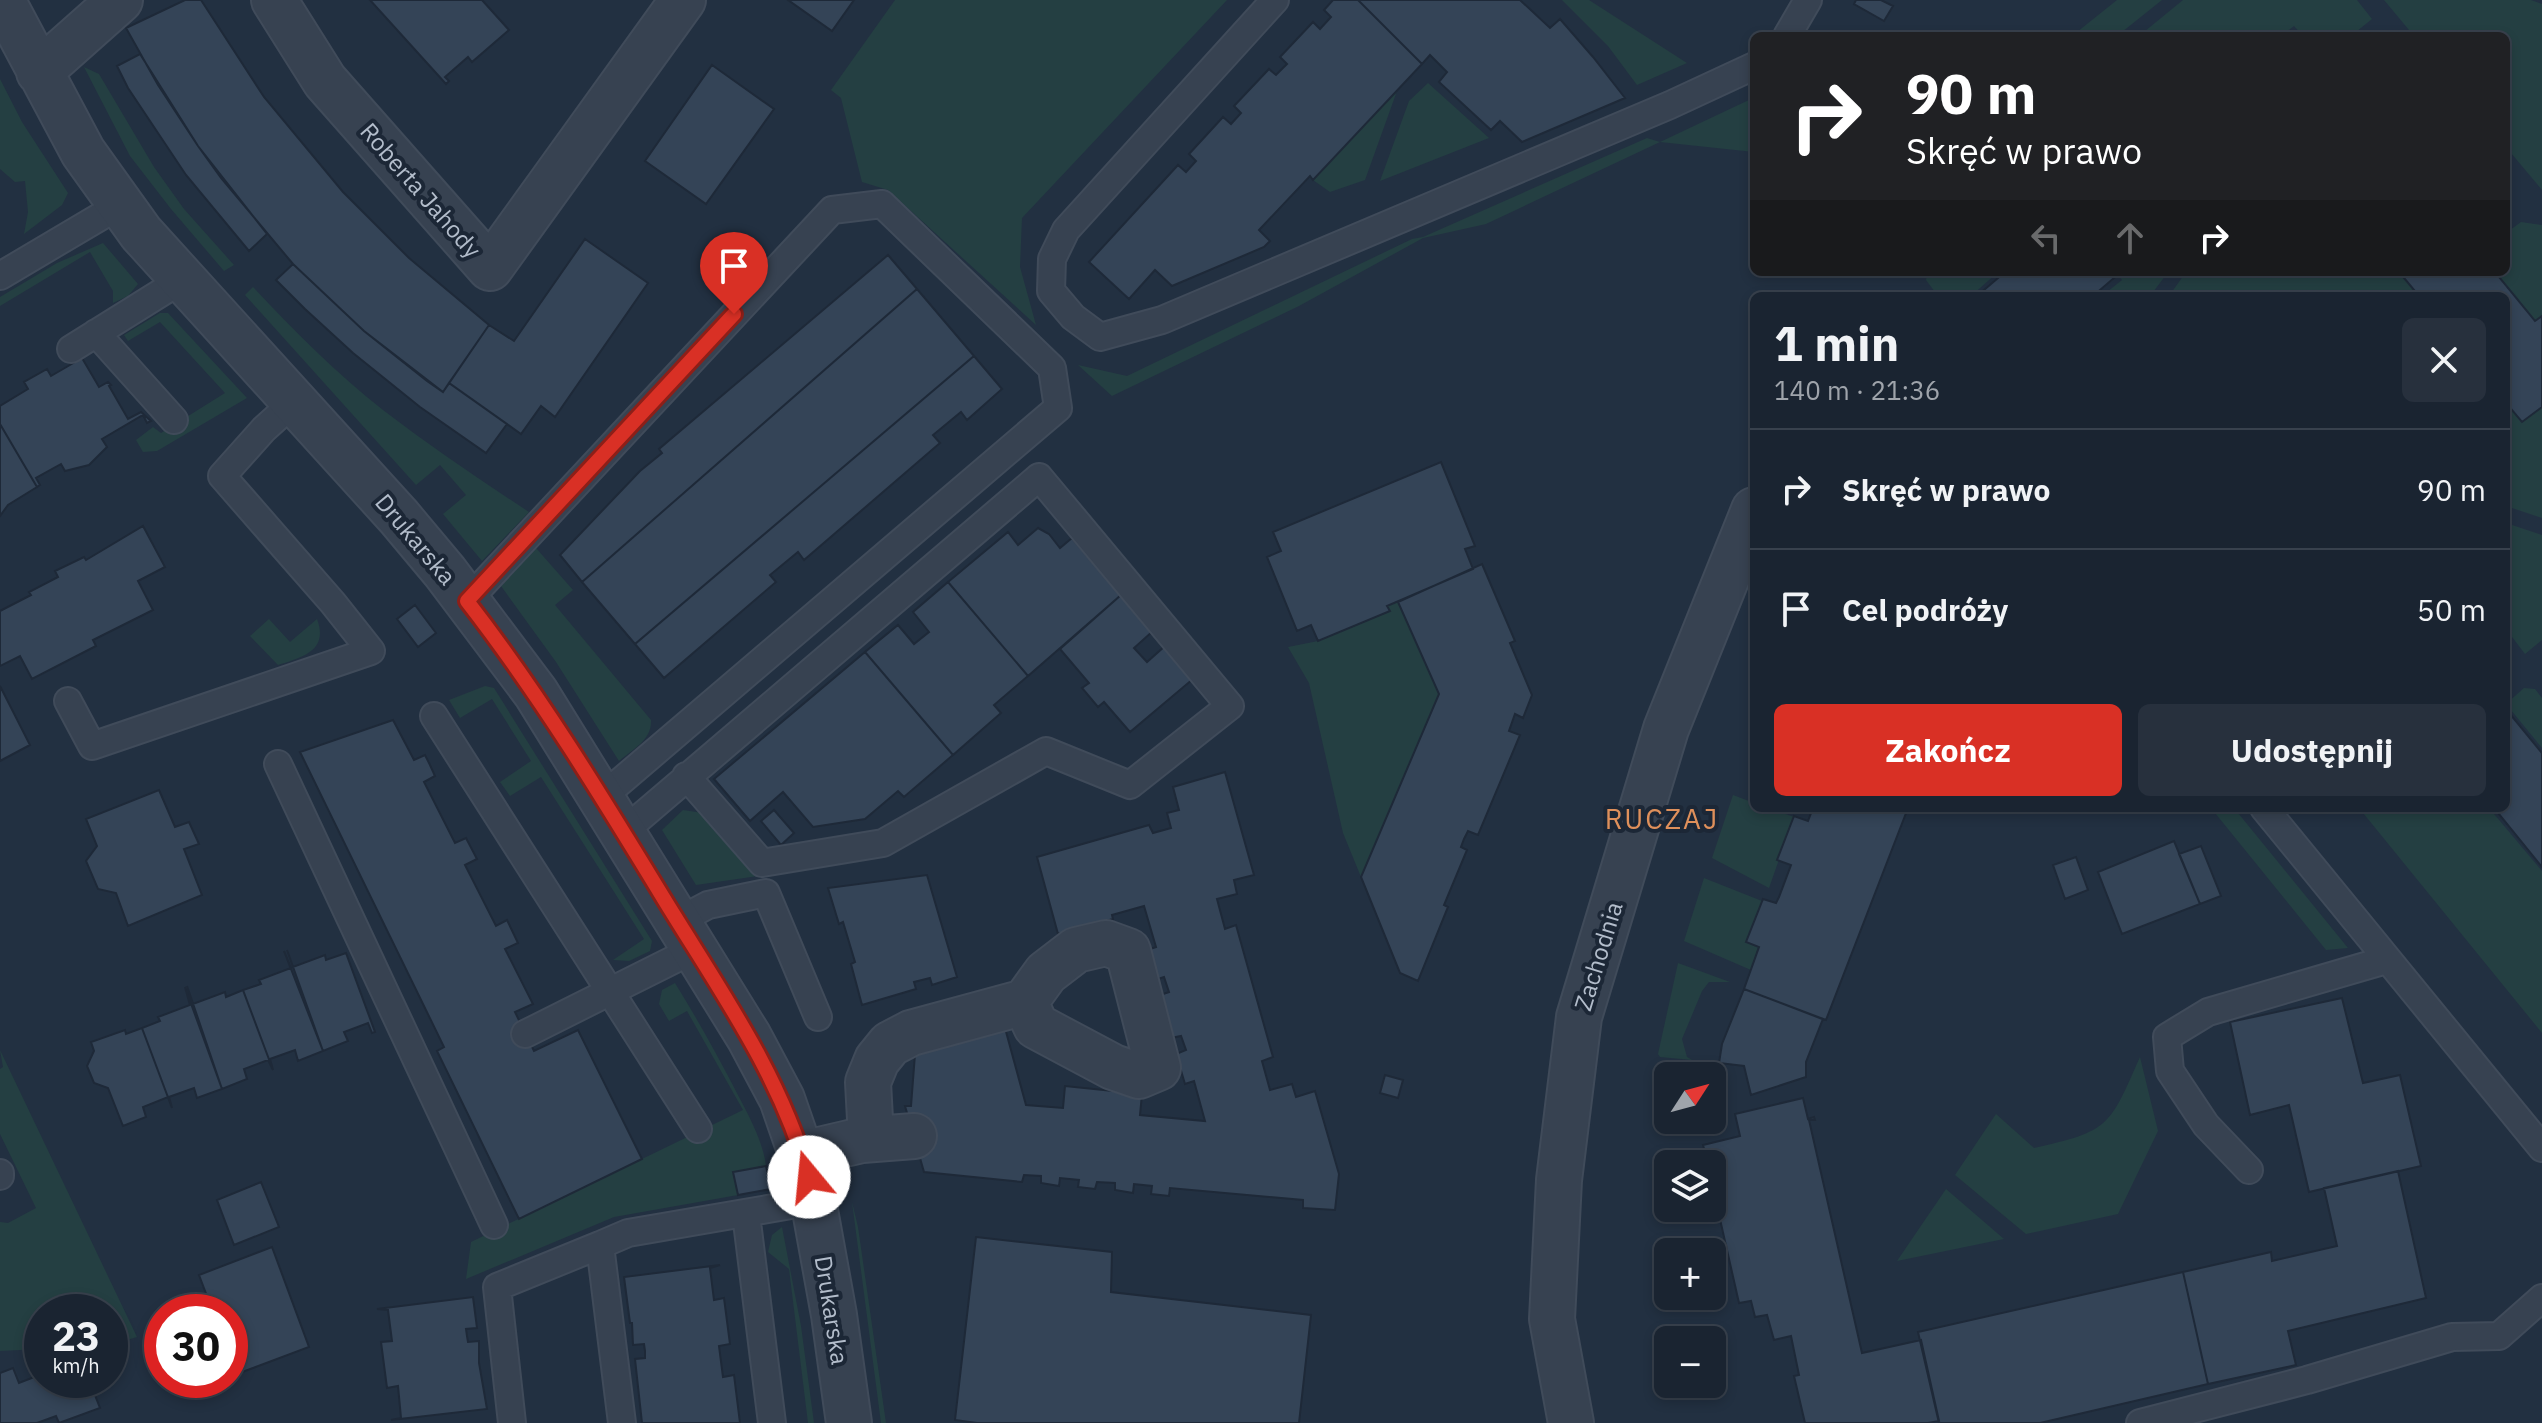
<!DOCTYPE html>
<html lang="pl">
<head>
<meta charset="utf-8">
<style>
  :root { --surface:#1a2431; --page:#27303d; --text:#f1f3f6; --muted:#9fa4ab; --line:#38414d; --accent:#d93025 }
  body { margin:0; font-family:"IBM Plex Sans",sans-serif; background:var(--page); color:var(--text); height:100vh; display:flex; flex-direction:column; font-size:30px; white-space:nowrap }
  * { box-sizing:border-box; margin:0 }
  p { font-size:26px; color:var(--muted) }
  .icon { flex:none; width:44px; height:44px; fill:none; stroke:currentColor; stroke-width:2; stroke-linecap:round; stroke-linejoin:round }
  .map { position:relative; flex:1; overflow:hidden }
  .panel { position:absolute; left:1750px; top:292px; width:760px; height:520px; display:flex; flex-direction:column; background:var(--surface); border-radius:12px; box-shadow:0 4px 12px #0003,0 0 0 2px var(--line) }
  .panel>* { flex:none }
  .guide { position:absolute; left:1750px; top:32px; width:760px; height:244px; border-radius:12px; box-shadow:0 4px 12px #0003,0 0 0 2px var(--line); background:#202124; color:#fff; overflow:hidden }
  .needle { width:52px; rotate:54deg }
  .controls { position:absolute; left:1654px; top:1062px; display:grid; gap:16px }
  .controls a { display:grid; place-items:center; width:72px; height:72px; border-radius:12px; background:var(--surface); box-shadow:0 4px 12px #0003,0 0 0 2px var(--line); font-size:40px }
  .speed { position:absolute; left:24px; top:1294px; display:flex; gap:16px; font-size:40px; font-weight:700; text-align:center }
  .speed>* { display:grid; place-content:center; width:104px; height:104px; border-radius:50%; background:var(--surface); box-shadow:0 4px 12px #0003,0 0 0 2px var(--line); line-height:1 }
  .speed small { font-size:20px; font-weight:400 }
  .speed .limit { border:12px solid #d22; background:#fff; color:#111 }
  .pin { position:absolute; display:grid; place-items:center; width:68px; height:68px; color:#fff; margin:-82px -34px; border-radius:50% 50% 50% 0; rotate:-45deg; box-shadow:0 0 8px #0007 }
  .pin .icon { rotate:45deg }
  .me { position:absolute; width:88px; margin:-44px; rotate:343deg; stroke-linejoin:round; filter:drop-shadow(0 0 6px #0008) }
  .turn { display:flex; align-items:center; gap:28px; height:168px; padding:0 24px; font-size:36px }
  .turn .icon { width:104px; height:104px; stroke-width:2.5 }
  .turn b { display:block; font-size:56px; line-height:68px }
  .lanes { display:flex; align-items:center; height:76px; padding:0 24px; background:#0003; justify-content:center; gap:40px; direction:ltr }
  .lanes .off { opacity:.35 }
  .round { display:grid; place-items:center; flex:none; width:84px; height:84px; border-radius:12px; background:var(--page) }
  .head { display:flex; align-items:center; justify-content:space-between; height:136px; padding:0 24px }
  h1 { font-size:48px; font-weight:700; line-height:60px }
  .action { display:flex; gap:16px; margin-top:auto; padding:16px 24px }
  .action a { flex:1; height:92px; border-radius:12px; background:var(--accent); color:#fff; font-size:32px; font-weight:700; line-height:92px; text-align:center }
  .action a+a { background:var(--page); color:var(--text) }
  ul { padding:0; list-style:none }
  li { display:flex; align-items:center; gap:24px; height:120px; padding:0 24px; border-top:2px solid var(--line) }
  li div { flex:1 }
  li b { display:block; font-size:30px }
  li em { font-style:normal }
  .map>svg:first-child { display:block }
  .green { fill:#243f42 }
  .building { fill:#344457; stroke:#1e2938; stroke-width:2 }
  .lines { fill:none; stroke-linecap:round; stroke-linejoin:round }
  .service-casing { stroke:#404b5a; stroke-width:30 }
  .minor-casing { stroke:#404b5a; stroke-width:48 }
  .service { stroke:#374251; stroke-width:26 }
  .minor { stroke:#374251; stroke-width:44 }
  .route-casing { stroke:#8d1f18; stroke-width:20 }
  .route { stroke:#d93025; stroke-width:14 }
  .labels { text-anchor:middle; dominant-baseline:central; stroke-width:8; stroke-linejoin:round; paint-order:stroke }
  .street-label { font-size:24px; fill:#b3bdcb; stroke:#1c2736 }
  .quarter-label { font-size:28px; letter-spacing:2px; fill:#df905b; stroke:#1c2736 }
</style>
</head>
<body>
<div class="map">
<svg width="2542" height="1423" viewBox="0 0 2542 1423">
  <rect width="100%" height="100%" fill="#223041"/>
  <path class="green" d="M895,0H1227L1022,218L1020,267L1036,325L888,190L862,182L841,98L831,90Z
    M1562,0H1589L1687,63L1637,85L1608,46Z
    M2117,0H2162L2117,36H2072Z
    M2183,0H2357L2372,19L2351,36H2303L2294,26L2281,36H2139Z
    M2384,0H2531L2542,4V190L2506,147V36H2414Z
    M84,67L99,74L154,167L184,209L234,265L224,271L171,209L130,156Z
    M0,79L22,122L68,193L62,205L24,234L28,212L25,181L15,182L0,169Z
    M1428,83L1489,138L1380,181L1409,101Z
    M1397,91L1365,180L1330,192L1313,180Z
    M1751,99L1754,101V152L1660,142L1486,224L1423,238L1299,306L1112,396L1078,365L1127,376L1412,239L1423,237L1647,138L1660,142Z
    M2521,222L2542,225V316L2535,321L2495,272H2506V233Z
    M103,243L138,284L128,296L113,303V291L90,252L0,306V297L57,263Z
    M1928,272H1998L1971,296H1938L1926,280Z
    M2116,272H2163L2166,275L2150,296H2102L2122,280Z
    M2186,272H2399L2419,296H2169Z
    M253,287C294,331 336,373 383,410C430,446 479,479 529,512L482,561L443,514L466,495L440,465L416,485L245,295Z
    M160,313H168L247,398L157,451L143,452L136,440L153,427L161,433L225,393L160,322L128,341L124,335Z
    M2506,403L2522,422L2542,407V518L2506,506Z
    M2506,523L2542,535V640L2525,654L2506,629Z
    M536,548L573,590L555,605L651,720C652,740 633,749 619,761L556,662L501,586Z
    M1398,602L1439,694L1361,877L1343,833L1309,683L1288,647L1318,641L1389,612L1387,606Z
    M269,619L290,642L317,619C329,651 302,657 278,665L250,636Z
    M485,686L494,688L652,941L650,951L629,961L613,960L644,939L541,777L510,796L500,782L531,761L492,699L460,718L449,700Z
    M2524,688L2535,689L2542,698V748L2506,704Z
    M1733,795L1754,803V808H1769L1794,817L1769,888L1712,858Z
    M2211,808H2234L2348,948L2326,950Z
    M2359,808H2489L2542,871V1033Z
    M683,810L703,813L758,876L696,885L662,830Z
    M1704,878L1762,901L1746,942L1758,947L1751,970L1684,941Z
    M1678,963L1730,982H1709L1702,991L1682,1039L1687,1057L1692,1060L1660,1057L1658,1054Z
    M675,983C698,1020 719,1058 739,1097C750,1118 763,1142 766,1166L733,1172L738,1195L614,1217L466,1279L471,1242L743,1110L687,1011L669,1021L659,1004L662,990Z
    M0,1050L137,1337L110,1345V1312H42V1349L0,1351V1222L8,1223L36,1208L0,1134V1069L3,1067Z
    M2140,1057L2158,1131L2118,1214L2026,1234L1955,1175L1996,1114L2034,1148C2110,1131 2109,1127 2140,1057Z
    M1946,1189L2004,1239L1897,1261Z
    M852,1202L858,1227L886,1423H881Z
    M782,1227L801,1326L814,1423H808L789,1269L768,1252L772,1235Z"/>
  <path class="building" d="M185,0H201L264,97L343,192L409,258L489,325L443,392L364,331L293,264L221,178L198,146L158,85L126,28Z
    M370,0H482L509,30L472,62L468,57L445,77L449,81L446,84Z
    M788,0H854L832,31Z
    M1333,0H1358L1422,64L1313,180L1310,176L1259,230L1270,241L1264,247L1172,286L1155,270L1129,299L1089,262L1178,165L1186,172L1196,161L1189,154L1223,117L1231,124L1241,113L1234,106L1269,69L1276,75L1287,64L1280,57L1313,22L1320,29L1331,17L1324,10Z
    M1358,0H1520L1550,28L1560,19L1593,57L1625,98L1522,142L1500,121L1491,130L1439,82L1447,72L1430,55L1422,64Z
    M1856,0H1881L1893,6L1884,21L1854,4Z
    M140,54L198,146L267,234L249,251L186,175L128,88L117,66Z
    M712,65L774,109L706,204L645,161Z
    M585,239L648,283L555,417L541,406L521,434L449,383L489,325L514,341Z
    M888,255L917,289L582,582L560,555L640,471L662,453L659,449Z
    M293,264L364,331L427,381L443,392L449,383L507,424L486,453L420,407L353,353L305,309L276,280Z
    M2005,272H2109L2114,278L2093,296H1977Z
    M2399,272H2495L2535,321L2542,316V407L2522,422L2506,403V296H2419Z
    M917,289L974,356L635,644L582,582Z
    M974,356L1002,389L967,420L961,412L933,435L940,443L804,560L798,552L770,575L776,582L664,678L635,644Z
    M82,358L99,387L108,382L111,385L109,386L128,419L141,412L151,421L147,423L143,415L102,439L107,447L89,465L65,471L61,464L36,478L40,485L37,487L0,424V406L28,389L24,382L47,369L51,376Z
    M0,424L37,487L8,505L0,516Z
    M1441,462L1475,546L1465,549L1473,569L1387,606L1390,611L1318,641L1311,625L1297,631L1267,557L1281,551L1273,532Z
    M143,526L165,567L138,581L153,610L93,640L96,646L32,679L20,656L0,666V611L31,595L29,592L58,577L55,571L84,557L86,560Z
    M1038,528L1049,534L1060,548L1072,538L1121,595L1028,676L948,582L1008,532L1018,545Z
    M1482,564L1515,641L1510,643L1532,695L1523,718L1515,714L1509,731L1520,735L1478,835L1468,831L1464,839L1461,847L1467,850L1444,905L1448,907L1418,981L1400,973L1361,877L1439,694L1398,602Z
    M948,582L1028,676L994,705L1001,713L953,755L865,652L898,625L914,644L929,632L913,612Z
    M1121,595L1153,631L1134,648L1147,662L1165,646L1193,679L1130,732L1104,702L1098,707L1082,688L1089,683L1060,649Z
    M415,605L436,633L418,647L397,619Z
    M865,652L953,755L904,797L898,791L865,819L813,827L783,792L750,821L714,779Z
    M0,686L30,745L0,761Z
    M2506,709L2542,753V867L2494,808H2506Z
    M393,720L414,760L425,755L430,765L435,776L424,782L455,843L466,838L477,859L465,865L496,926L507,920L518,943L505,949L533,1004L515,1012L534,1051L578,1030L642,1159L519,1219L437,1051L444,1047L300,752Z
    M1225,772L1254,875L1234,880L1237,894L1217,899L1225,929L1236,925L1273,1057L1262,1061L1270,1090L1292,1084L1296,1097L1315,1091L1339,1174L1335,1210L1303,1208V1200L1170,1188L1169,1196L1151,1194L1152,1186L1134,1184L1133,1193L1115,1190V1183L1097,1182L1095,1189L1078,1187L1079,1180L1060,1178L1059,1186L1041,1183V1176L1024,1175L1022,1182L924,1172L905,1106H911L915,1054L1005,1028L1026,1105L1063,1108L1065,1086L1142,1094L1140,1115L1205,1121L1194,1081L1185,1084L1176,1054L1186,1050L1181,1036L1171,1038L1160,995L1169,992L1164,977L1155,980L1147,950L1156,947L1144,906L1112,915L1113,919L1058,934L1037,857L1149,825L1153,833L1171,828L1167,813L1179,810L1173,787Z
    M159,790L175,827L189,822L199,844L184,849L202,895L128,926L116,893L98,889L86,861L97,846L86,819Z
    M1813,808H1908L1826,1020L1744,989L1759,947L1746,942L1763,899L1776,903L1779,897L1791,865L1777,860L1794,816L1808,821Z
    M774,810L794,833L781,845L761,821Z
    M2174,841L2200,904L2122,934L2098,872Z
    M2201,846L2221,896L2200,904L2179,854Z
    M2076,857L2088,890L2065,899L2053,865Z
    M927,875L957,977L932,985L930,978L914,982L916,989L862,1005L851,964L855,962L843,922L839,924L828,888Z
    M287,950L293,967L325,955L326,960L346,953L375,1032L372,1033L368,1023L344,1032L348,1041L323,1051Z
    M284,951L323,1051L298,1061L295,1050L270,1059L273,1070L243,990L261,984L259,980L291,968Z
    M187,986L193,1004L225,992L226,997L243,990L273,1070L268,1060L244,1069L247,1079L222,1089Z
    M185,987L222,1089L197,1098L194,1088L169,1097L172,1108L142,1028L160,1021L158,1017L190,1005Z
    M1744,989L1825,1020L1823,1019L1806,1062V1077L1751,1095L1744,1066L1719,1063L1722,1044Z
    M2342,998L2363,1083L2400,1075L2421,1166L2309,1192L2289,1105L2250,1115L2230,1022Z
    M142,1028L172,1108L168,1097L143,1107L146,1117L123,1126L108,1088L94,1083L87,1066L94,1051L91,1042L125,1030L126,1034Z
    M1385,1075L1403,1080L1398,1098L1380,1093Z
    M1803,1098L1808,1119L1814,1117L1815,1120H1809L1862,1353L1921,1340L1939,1421L1928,1423H1805L1794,1376L1799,1375L1791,1336L1774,1340L1767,1315L1755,1317L1751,1301L1739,1303L1712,1184V1164H1708L1703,1145L1740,1136L1735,1114Z
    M766,1166L771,1189L738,1195L733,1172Z
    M2398,1171L2426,1298L2288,1331L2296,1365L2208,1384L2183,1272L2271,1252L2272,1261L2337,1246L2324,1188Z
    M261,1182L279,1227L234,1245L217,1200Z
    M976,1237L1112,1252L1111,1292L1311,1315L1299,1423H977L955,1420Z
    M272,1247L309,1347L237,1374L230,1356V1312H213L199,1275Z
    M720,1265L710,1268L714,1300L724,1298L730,1344L719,1346L723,1377L734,1375L740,1423H642L635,1359L645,1358V1351L644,1344L633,1345L632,1323H630L624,1277Z
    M2183,1272L2208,1384L2040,1423H1939L1918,1332Z
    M473,1297L477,1328L466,1329L467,1336L468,1342L479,1341V1363L487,1409L391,1420L401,1418L398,1386L387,1388L381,1342L392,1341L388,1310L377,1309Z
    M13,1368L19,1383L42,1374V1380H89L100,1408L59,1423L56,1416L37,1423H0V1373Z"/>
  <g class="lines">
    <defs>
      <path id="service" d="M1275,0L1066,230L1052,259L1051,291L1073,317L1100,337L1162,320L1670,105L1754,66
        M1787,36L1808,0
        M0,276L120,205
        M96,333L174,420
        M71,349L183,279
        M467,601L832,210L882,204L1052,368L1058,408L601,798
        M68,701L92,746L371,651L333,603L222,476L264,429L294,402
        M434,716L698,1129
        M278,764L494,1225
        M2264,808L2542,1148
        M623,832L1039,477L1230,706L1130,785L1046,751L883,843L762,863L686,776
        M678,921L708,905L766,893L818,1017
        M525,1034L695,949
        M2249,1170L2206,1125L2170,1071L2167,1037L2208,1012L2386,960
        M0,1173V1176
        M746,1214L772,1423
        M512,1423L497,1287L600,1245
        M622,1423L600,1245L628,1233L814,1201
        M2140,1423L2307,1380L2452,1337L2499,1336L2542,1298"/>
      <path id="minor" d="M2,0L83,152L141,233L399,517L445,572L536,693L749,1037L782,1099L809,1177L834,1315L849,1423
        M274,0L325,81L490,268L683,0
        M39,72L120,0
        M871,1138L868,1082L877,1060L890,1044L911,1033L1025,1002L1046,973L1076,950L1106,943L1128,951L1158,1068L1139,1076L1113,1067L1036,1026L1025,1002
        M802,1154L862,1140L914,1136
        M1571,1423L1552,1319L1559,1180L1579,1017L1666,729L1754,510"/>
    </defs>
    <use href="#service" class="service-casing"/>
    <use href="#minor" class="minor-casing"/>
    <use href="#service" class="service"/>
    <use href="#minor" class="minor"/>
  </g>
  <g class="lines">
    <defs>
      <path id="route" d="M734,314L467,601C540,695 602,797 664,899C719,989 780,1074 809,1177"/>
    </defs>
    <use href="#route" class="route-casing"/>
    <use href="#route" class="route"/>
  </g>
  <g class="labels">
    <g class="street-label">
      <text transform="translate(421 190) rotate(49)">Roberta Jahody</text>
      <text transform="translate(416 539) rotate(50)">Drukarska</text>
      <text transform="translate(1598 956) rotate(-73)">Zachodnia</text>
      <text transform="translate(832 1310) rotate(81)">Drukarska</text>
    </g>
    <g class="quarter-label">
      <text x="1662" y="818">RUCZAJ</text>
    </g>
  </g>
</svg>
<div class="controls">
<a><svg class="needle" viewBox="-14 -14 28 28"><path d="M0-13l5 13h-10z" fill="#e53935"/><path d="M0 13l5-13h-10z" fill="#9fa4ab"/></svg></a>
<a><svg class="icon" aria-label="layers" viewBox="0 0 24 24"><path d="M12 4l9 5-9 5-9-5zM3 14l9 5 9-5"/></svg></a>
<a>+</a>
<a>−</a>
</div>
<div class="speed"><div>23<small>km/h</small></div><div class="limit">30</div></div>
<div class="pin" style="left:734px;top:314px;background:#d93025"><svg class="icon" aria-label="arrive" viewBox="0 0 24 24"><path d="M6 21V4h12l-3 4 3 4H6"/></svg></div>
<svg class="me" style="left:809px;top:1177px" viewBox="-20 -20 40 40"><circle r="19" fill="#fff"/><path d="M0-13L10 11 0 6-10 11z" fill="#d93025"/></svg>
<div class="guide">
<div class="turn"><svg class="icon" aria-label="right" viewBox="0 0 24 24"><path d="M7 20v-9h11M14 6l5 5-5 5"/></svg><div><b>90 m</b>Skręć w prawo</div></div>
<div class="lanes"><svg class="icon off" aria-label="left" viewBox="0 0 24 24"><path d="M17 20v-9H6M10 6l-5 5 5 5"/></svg><svg class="icon off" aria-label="ahead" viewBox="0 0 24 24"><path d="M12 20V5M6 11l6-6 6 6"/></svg><svg class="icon" aria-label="right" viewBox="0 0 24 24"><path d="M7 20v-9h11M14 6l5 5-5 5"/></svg></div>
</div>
<section class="panel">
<div class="head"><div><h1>1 min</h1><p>140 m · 21:36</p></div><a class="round"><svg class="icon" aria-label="close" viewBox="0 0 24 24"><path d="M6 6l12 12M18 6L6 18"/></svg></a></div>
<ul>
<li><svg class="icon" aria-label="right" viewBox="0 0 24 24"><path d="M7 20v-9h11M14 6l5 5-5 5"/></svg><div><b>Skręć w prawo</b></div><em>90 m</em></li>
<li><svg class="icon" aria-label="arrive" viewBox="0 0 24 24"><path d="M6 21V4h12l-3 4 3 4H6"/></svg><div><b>Cel podróży</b></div><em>50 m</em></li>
</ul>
<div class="action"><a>Zakończ</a><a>Udostępnij</a></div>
</section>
</div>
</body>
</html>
